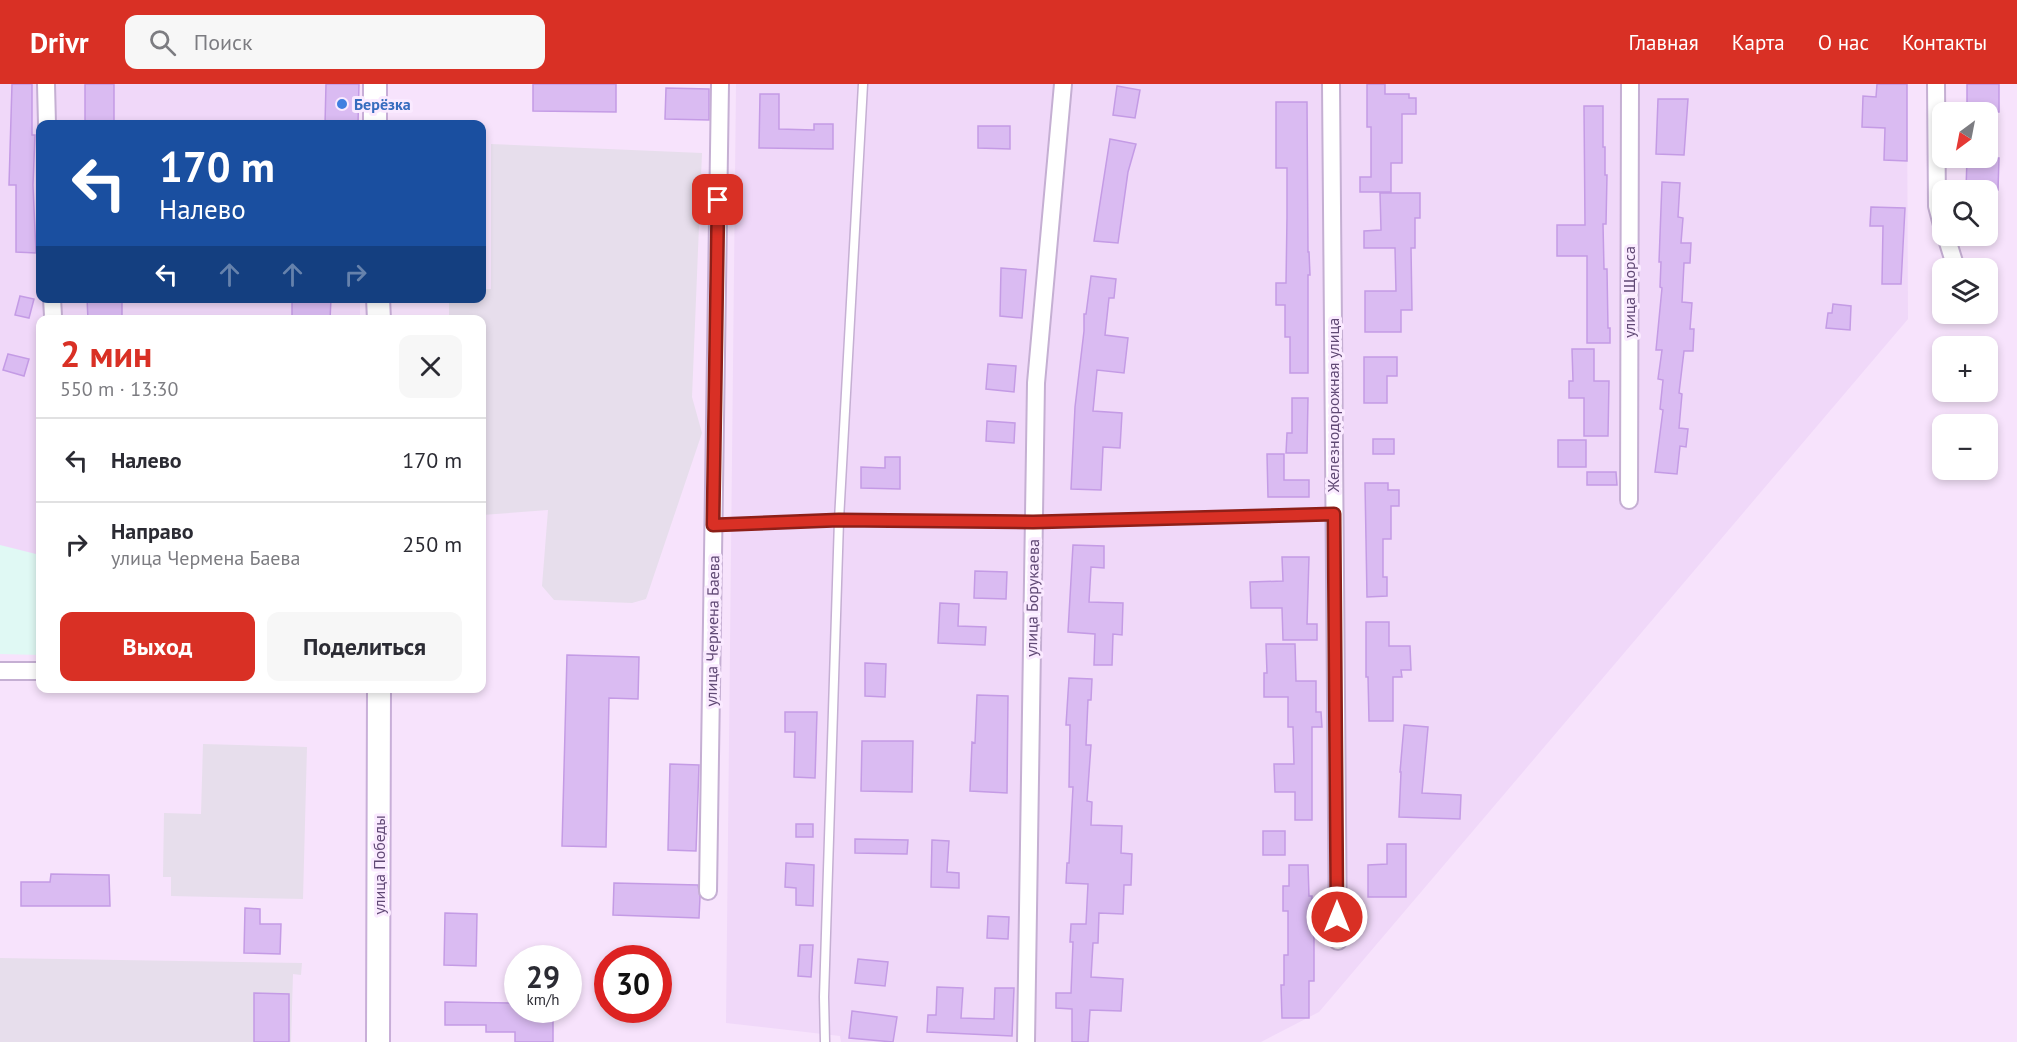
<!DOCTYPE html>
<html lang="ru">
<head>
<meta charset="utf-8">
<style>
  :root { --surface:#fff; --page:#f7f7f7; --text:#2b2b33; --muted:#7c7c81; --line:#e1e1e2; --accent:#d93025 }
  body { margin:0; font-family:"PT Sans",sans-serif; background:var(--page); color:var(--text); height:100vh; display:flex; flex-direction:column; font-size:22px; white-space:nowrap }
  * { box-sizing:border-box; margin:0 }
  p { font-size:20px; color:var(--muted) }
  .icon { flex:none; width:33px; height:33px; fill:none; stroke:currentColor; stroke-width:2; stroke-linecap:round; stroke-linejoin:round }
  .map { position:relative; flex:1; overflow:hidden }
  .details { position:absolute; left:36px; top:231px; width:450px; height:378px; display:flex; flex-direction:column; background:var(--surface); border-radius:12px; box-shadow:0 3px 9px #0003 }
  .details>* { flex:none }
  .hud { position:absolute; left:36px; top:36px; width:450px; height:183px; border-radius:12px; box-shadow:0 3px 9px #0003; background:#1a4fa0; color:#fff; overflow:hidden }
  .needle { width:39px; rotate:212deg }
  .buttons { position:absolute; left:1932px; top:18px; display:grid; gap:12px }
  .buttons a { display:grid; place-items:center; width:66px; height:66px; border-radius:12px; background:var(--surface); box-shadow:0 3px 9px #0003; font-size:30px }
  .speed { position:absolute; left:504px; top:861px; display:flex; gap:12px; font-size:30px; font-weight:700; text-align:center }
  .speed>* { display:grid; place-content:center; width:78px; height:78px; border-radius:50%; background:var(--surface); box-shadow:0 3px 9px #0003; line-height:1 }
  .speed small { font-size:15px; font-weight:400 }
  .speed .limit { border:9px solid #d22; background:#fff; color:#111 }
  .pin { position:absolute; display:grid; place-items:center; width:51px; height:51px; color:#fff; margin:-26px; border-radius:12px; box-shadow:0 3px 9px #0006 }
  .me { position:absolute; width:66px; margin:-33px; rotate:0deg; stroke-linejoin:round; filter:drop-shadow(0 0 4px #0008) }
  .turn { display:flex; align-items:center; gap:21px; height:126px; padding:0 24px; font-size:27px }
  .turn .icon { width:78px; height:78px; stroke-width:2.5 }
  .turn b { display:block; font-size:42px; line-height:51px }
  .lanes { display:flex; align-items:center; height:57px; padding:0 24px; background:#0003; justify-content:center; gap:30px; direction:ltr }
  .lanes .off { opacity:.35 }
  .round { display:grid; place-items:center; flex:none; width:63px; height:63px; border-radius:12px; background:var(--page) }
  .summary { display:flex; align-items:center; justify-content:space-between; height:102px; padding:0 24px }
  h1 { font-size:36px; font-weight:600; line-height:45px; color:var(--accent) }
  .action { display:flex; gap:12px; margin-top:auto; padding:12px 24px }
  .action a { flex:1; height:69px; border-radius:12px; background:var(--accent); color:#fff; font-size:24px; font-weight:600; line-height:69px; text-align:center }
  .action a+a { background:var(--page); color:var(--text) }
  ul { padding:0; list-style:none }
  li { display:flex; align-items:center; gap:18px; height:84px; padding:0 24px; border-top:2px solid var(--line) }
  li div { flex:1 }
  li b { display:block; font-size:22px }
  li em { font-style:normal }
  header { display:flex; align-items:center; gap:36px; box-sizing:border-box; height:84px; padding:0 30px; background:var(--accent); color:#fff }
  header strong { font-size:28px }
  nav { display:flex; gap:33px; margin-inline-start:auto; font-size:21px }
  .search { width:420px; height:54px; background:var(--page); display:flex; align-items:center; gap:15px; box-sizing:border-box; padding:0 21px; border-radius:12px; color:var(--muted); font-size:22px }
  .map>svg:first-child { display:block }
  .residential { fill:#f0d8f9 }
  .industrial { fill:#e7deec }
  .education { fill:#e0f9f4 }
  .building { fill:#dabbf2; stroke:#c49be5; stroke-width:1.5 }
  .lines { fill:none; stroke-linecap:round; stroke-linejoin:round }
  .lane-casing { stroke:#c5afd3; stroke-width:11 }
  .street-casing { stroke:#c5afd3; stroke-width:20 }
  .secondary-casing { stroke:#c8aed8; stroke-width:26 }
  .lane { stroke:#fff; stroke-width:8 }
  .street { stroke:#fff; stroke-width:16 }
  .secondary { stroke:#fff; stroke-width:22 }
  .route-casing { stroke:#8d1f18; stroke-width:15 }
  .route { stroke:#d93025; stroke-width:10 }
  .shop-dot { fill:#3f7fe0; stroke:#faeaff; stroke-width:2 }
  .labels { text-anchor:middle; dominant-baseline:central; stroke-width:6; stroke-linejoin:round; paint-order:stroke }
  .shop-label { font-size:16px; font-weight:bold; fill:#366cbe; stroke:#faeaff; text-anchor:start }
  .street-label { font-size:16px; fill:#604975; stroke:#faeaff }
</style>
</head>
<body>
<header>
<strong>Drivr</strong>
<div class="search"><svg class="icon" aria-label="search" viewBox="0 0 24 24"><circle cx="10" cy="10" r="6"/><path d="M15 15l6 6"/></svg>Поиск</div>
<nav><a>Главная</a><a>Карта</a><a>О нас</a><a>Контакты</a></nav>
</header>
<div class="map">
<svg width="2017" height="958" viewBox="0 0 2017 958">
  <rect width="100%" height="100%" fill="#f7e3fc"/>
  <path class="residential" d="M0,0H358L359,40H40V214L360,215V235L40,236V569H0Z
    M736,0H1907L1908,235L1319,928L1261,958H841L840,952L726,939Z"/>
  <path class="industrial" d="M491,60L702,69L692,313L702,349L646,515L632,519L554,516L542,502L548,426L482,431V236L449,235V215L482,214V205H491Z
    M203,660L307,663L303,815L171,812V793H163L164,729L201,730Z
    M0,874L302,879L301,891L293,890L291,958H0Z"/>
  <path class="education" d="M0,461L40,471V571L0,570Z"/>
  <path class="building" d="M12,0H32V51H35L33,101L36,169L16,168V101H9Z
    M85,0H114V40H85Z
    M326,0H359L358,40H325Z
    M533,0H616V28L533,27Z
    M1367,0H1385V10H1409V14H1416V30H1402V79H1391V108H1360V93H1371V43H1367Z
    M1877,0H1907V77L1884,76L1885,44L1862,43L1863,12L1876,13Z
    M1967,0H1999V28H1967Z
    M1117,2L1140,6L1135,34L1113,31Z
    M666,4L709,5V36L665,35Z
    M760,10H779V45L814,46V40H833V65L759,64Z
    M1658,15H1688L1684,71L1656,70Z
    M1276,18H1307L1308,168H1309L1310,191H1308V289H1290V253H1285V221H1276V199H1286L1287,133V84H1276Z
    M1584,22H1603V63H1605V91H1607L1606,140H1603L1604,185H1607L1608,244H1610V259H1587V172H1557V141H1585Z
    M978,42H1010V65L978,64Z
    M1110,55L1136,60L1128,88L1118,159L1094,157Z
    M1967,74H1999L1998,106H1966Z
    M1662,98L1680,99L1678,133L1683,134L1681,159H1691L1690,179H1684L1682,218L1692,219L1690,245H1694L1693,267H1684L1679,309L1682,310L1679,344L1688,345L1686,363L1680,362L1677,390L1655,388L1663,326L1660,325L1663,296L1658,295L1662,266H1656L1662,204L1660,203L1661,178H1659Z
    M1380,109H1420V134H1415V164H1411L1412,226H1401V248H1365V207H1396L1395,164H1364V147L1381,146Z
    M1871,123L1905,124L1901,200H1882L1883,142H1870Z
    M1001,184L1026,186L1022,234L1000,232Z
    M1091,192L1116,195L1114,214H1109L1105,251L1128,254L1124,289L1097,286L1093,327L1122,329L1120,364L1103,363L1101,406L1071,405L1075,323L1084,247V230H1086Z
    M20,212L34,215L29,234L15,231Z
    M87,214H122V236H88Z
    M292,214H331L330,236H292Z
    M1833,220L1851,222L1850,246L1826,244L1828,229H1832Z
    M1572,265H1594V297H1609L1608,352H1584V314H1569V297H1573Z
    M8,270L29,275L24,292L3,286Z
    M1364,273H1397V292H1387V319H1364Z
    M988,280L1016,282L1014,308L986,305Z
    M1292,314H1308L1307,369H1286L1287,349H1292Z
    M987,337L1015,339L1014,359L986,357Z
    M1373,355H1394V370H1373Z
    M1558,356H1586V383H1558Z
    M1267,370H1284V396H1309V413H1268Z
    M885,373H900V405L861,404V383L885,384Z
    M1587,388H1616L1617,401H1587Z
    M1365,399H1388V406H1399V422H1391V455H1383V493H1387V512L1367,513Z
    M1073,461L1104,462V484L1091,483L1089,518L1123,519L1122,551L1113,550L1112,581H1094L1095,550L1068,548Z
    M1282,473H1309L1307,540H1317V556H1283L1282,524H1251L1250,498L1283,497Z
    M975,487L1007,488L1006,515L974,514Z
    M940,519L959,520L958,542L986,543L985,561L938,559Z
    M1366,538H1389V562H1410L1411,586H1401L1402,593H1393V637H1369L1368,593H1366Z
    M1266,560H1295L1296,597H1316V628H1321L1322,643H1312V736H1295V708H1275L1274,680H1294L1293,643H1288V613H1264V589H1267Z
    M567,571L639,573L638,615L609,614L606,763L562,762Z
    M865,579L886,580L885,613L865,612Z
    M1069,594L1092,595L1091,616H1088L1086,661H1091L1087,717L1092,718L1091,741L1122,742L1121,769L1132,770L1131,801H1124L1123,830L1099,829L1098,859H1093L1091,893L1123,895L1121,927L1090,926L1088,958H1072V925L1056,924V909H1071L1073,858H1070L1071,840H1086L1088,800L1066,799L1067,779H1069L1073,703H1069L1070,641H1066Z
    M977,611L1008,612L1007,709L970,707L972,658L975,659Z
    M785,628H817L815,694L794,693L795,648H785Z
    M1404,641L1428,643L1422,709L1461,711L1460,735L1399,733L1401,688H1400Z
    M862,657H913L912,708L861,707Z
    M670,680L699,681L696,767L668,766Z
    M796,740H813V753H796Z
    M1263,747H1285V771H1263Z
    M855,755L908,756L907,770L855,769Z
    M932,756L949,757L947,788L959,789V804L931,803Z
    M1387,760H1406V813H1368V781L1387,780Z
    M786,779L814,781L813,822L796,821V804L785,803Z
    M1289,781H1308L1309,812H1312V841H1314V897H1309V934H1282L1281,901H1284V871H1288V827H1283V802H1289Z
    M51,790L109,791L110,822H21V798H50Z
    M614,799L698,801L700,813L699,834L613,831Z
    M245,824L260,825V840H281L280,870L244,869Z
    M445,829L477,830L476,882L444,881Z
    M988,832L1009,833L1008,855L987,854Z
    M800,861H813L811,893L798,892Z
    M858,875L888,878L885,902L855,899Z
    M937,903L963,904L961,934L994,935L995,904H1014L1012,952L927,948L928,931H936Z
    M254,909L289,910V958H254Z
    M445,918L518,919V926H553V958H515V948H486V941H445Z
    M852,927L897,933L893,958L849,954Z"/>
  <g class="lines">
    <defs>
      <path id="lane" d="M713,441L839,436L1033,438L1334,430
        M825,958L824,913L839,436L863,0"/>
      <path id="street" d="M46,0L47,40
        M1331,0L1338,857
        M1936,0L1937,122L1942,141
        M1946,152L1955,181
        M52,214L53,232
        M1629,416L1630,0
        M0,587H40
        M708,807L720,0
        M1026,958L1036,299L1063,0"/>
      <path id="secondary" d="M375,0V40
        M378,214L379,236
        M378,958L379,604"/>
    </defs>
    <use href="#lane" class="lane-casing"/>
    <use href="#street" class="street-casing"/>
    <use href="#secondary" class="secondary-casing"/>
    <use href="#lane" class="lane"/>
    <use href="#street" class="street"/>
    <use href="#secondary" class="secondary"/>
  </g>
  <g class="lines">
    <defs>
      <path id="route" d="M718,116L713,441L839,436L1033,438L1334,430L1337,833"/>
    </defs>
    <use href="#route" class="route-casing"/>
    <use href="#route" class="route"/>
  </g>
  <circle class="shop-dot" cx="342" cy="20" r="6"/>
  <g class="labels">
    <g class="shop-label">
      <text x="354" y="20">Берёзка</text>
    </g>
    <g class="street-label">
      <text transform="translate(1629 208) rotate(-90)">улица Щорса</text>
      <text transform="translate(1333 321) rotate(-90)">Железнодорожная улица</text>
      <text transform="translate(1032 514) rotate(-89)">улица Борукаева</text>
      <text transform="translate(712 547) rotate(-89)">улица Чермена Баева</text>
      <text transform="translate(379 781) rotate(-90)">улица Победы</text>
    </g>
  </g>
</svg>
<div class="buttons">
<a><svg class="needle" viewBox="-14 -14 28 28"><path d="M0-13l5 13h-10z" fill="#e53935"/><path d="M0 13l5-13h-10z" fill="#7c7c81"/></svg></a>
<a><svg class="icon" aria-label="search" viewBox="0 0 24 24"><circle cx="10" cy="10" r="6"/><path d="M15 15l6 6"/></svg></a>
<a><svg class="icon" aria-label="layers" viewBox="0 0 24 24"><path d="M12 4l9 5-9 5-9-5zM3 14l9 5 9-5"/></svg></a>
<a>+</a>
<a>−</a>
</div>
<div class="speed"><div>29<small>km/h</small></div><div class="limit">30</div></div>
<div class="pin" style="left:718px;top:116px;background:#d93025"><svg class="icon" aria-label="arrive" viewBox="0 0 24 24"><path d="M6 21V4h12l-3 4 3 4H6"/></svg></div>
<svg class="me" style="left:1337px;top:833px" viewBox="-20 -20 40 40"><circle r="17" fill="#d93025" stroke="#fff" stroke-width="3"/><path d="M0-11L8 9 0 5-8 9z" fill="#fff"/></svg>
<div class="hud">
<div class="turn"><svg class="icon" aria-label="left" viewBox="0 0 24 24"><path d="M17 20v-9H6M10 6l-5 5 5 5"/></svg><div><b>170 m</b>Налево</div></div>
<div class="lanes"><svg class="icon" aria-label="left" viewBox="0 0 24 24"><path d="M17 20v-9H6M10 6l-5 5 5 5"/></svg><svg class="icon off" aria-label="ahead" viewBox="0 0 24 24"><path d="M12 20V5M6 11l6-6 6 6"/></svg><svg class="icon off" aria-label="ahead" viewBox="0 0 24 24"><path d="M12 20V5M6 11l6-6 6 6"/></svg><svg class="icon off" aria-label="right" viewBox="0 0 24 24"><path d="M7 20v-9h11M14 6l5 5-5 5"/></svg></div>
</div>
<section class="details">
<div class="summary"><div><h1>2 мин</h1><p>550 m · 13:30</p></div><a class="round"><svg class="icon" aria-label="close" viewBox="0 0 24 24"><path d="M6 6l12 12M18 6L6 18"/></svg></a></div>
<ul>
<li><svg class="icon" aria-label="left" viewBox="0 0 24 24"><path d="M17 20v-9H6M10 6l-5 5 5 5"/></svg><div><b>Налево</b></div><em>170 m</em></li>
<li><svg class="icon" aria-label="right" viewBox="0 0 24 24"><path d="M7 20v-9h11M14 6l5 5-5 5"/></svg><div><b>Направо</b><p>улица Чермена Баева</p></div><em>250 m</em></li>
</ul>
<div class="action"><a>Выход</a><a>Поделиться</a></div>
</section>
</div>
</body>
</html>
